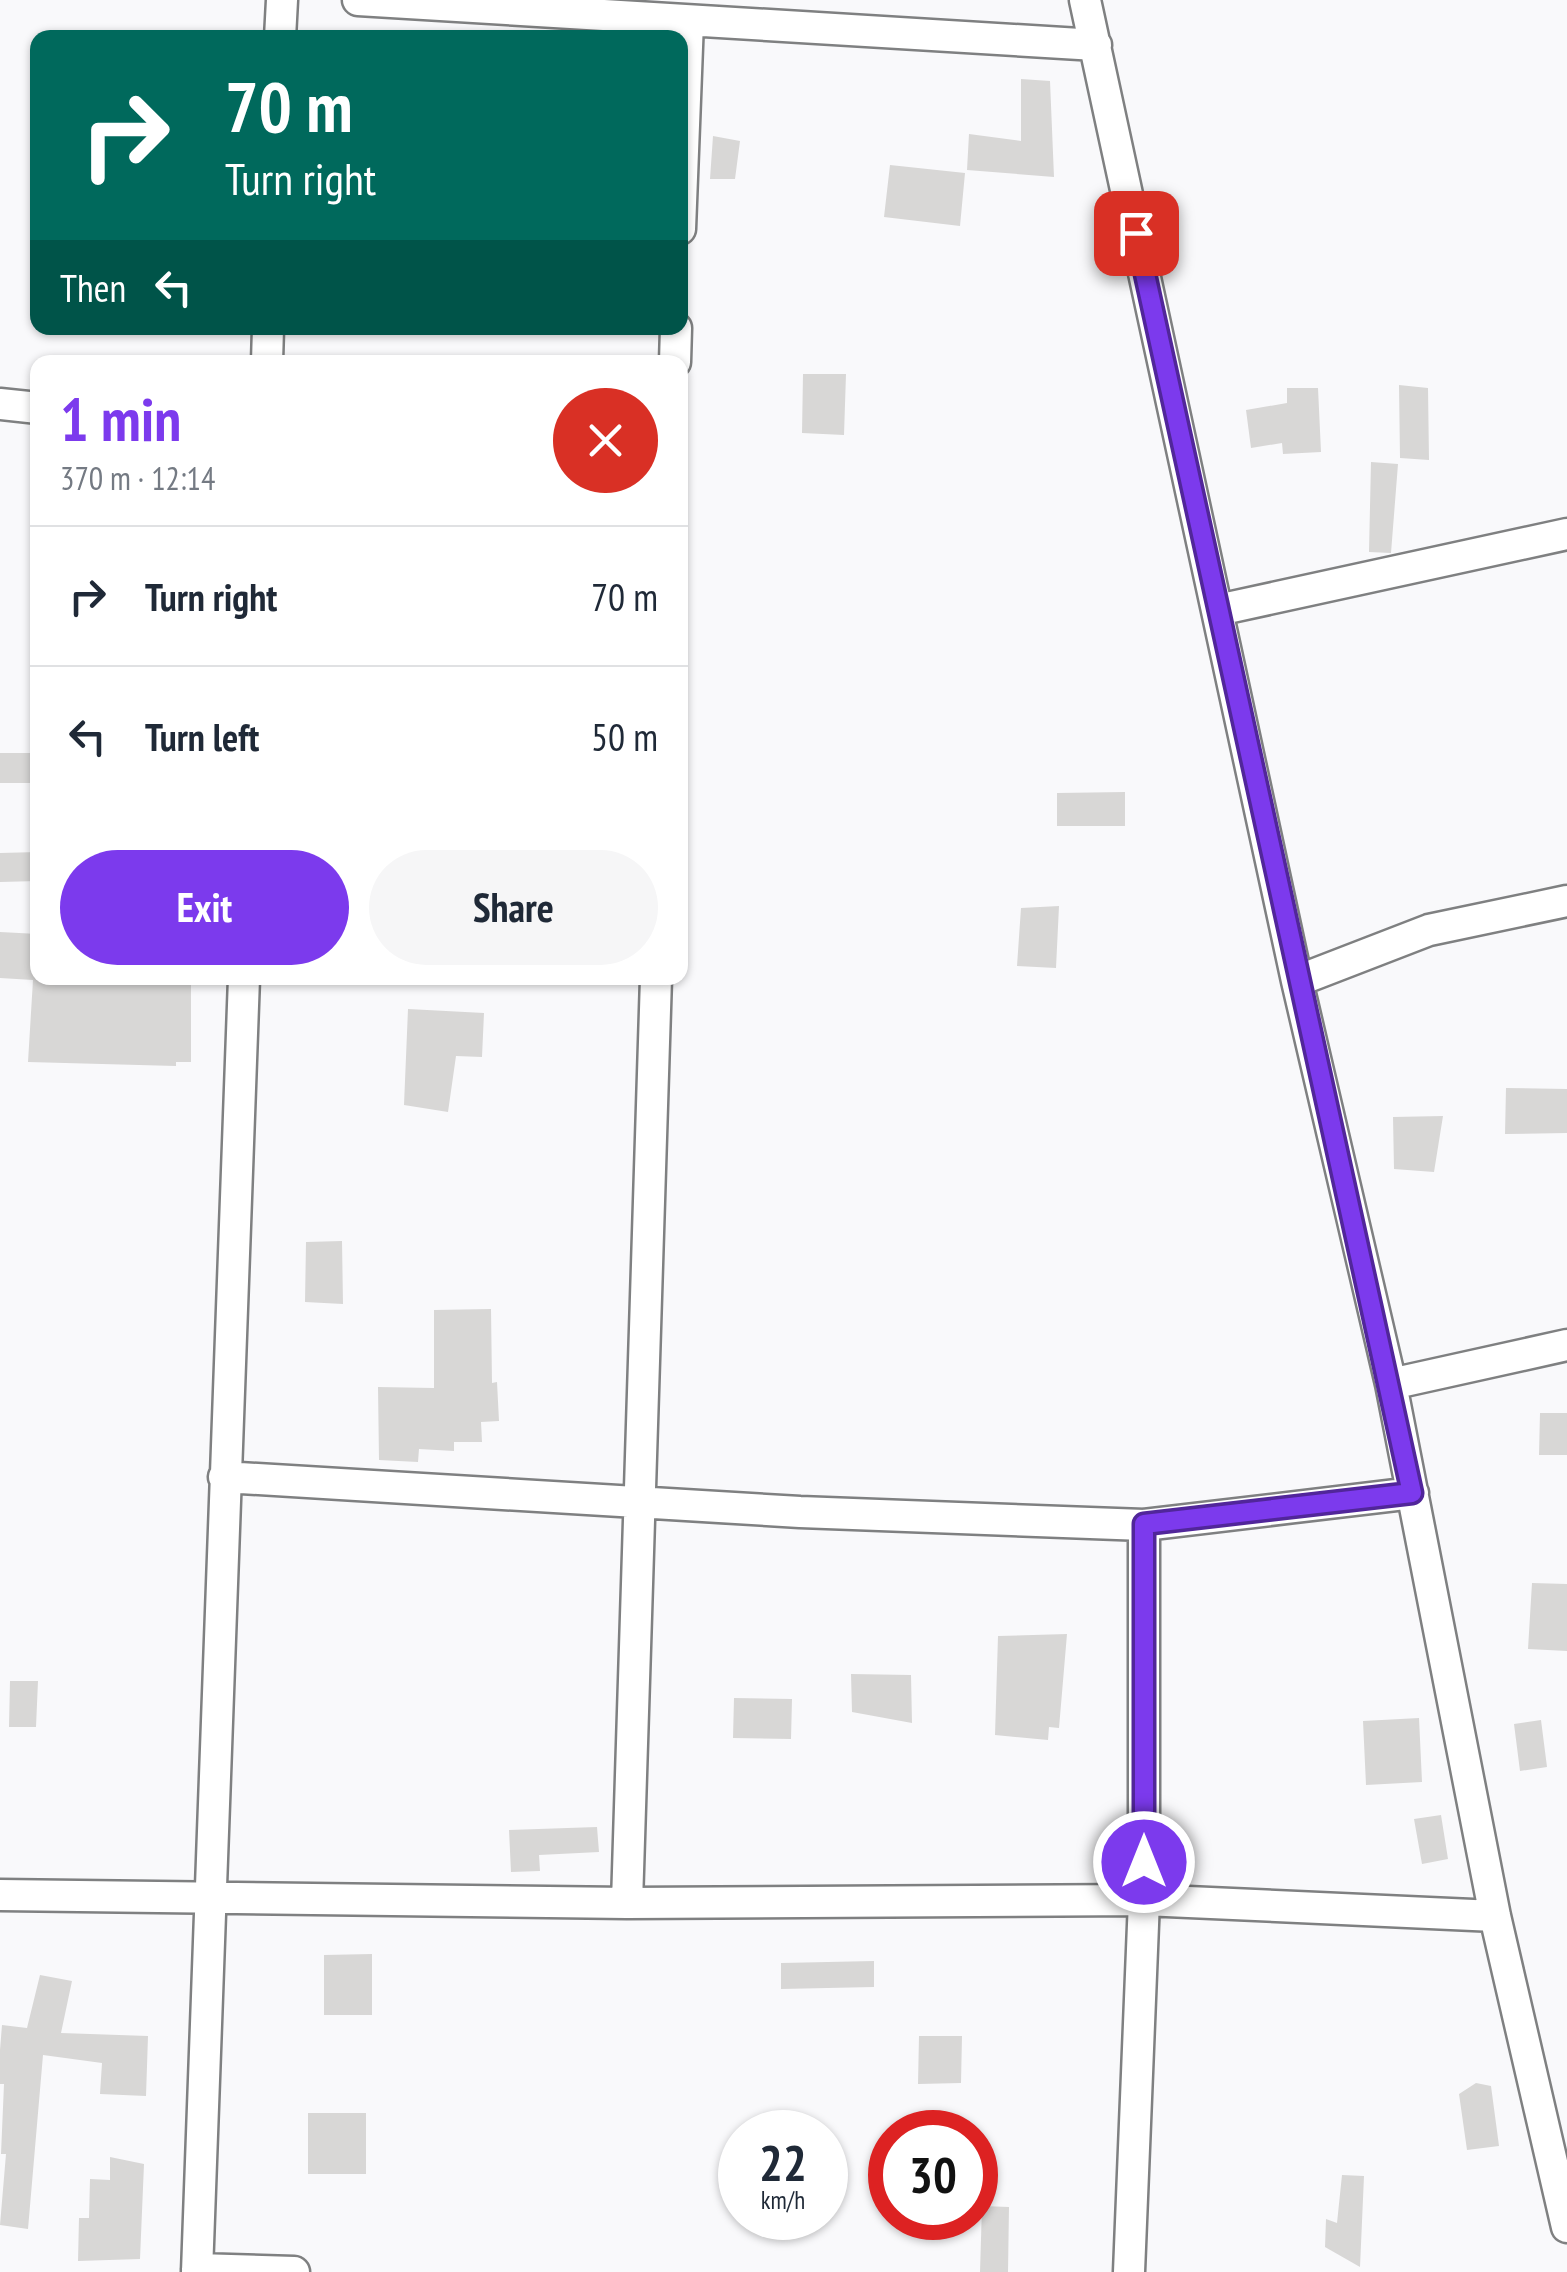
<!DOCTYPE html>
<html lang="en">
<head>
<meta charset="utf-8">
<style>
  :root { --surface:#fff; --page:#f6f6f7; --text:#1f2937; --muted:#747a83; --line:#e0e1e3; --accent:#7c3aed }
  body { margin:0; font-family:"PT Sans Narrow",sans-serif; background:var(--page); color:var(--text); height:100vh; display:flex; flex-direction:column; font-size:38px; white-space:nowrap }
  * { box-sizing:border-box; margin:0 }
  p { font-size:32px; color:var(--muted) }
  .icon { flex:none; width:55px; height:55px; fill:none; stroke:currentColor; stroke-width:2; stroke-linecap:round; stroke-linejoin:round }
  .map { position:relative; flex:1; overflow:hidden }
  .drawer { position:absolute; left:30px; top:355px; width:658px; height:630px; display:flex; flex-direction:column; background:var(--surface); border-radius:20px; box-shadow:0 2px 8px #0004 }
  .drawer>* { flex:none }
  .banner { position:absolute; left:30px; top:30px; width:658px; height:305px; border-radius:20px; box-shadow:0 2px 8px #0004; background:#00695c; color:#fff; overflow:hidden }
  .speed { position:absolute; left:718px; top:2110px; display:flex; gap:20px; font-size:50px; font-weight:700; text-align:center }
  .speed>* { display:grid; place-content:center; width:130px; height:130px; border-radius:50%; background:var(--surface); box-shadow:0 2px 8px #0004; line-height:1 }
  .speed small { font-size:25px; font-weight:400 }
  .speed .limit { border:15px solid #d22; background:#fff; color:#111 }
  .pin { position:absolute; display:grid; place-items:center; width:85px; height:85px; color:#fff; margin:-42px; border-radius:20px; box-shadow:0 5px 15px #0006 }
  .me { position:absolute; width:110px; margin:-55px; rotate:0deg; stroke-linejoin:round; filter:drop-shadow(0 0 8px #0008) }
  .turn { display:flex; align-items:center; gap:35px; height:210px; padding:0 30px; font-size:45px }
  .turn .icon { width:130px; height:130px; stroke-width:2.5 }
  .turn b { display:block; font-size:70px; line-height:85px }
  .then { display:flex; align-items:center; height:95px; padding:0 30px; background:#0003; gap:20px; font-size:38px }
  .round { display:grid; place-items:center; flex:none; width:105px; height:105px; border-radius:52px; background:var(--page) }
  .summary { display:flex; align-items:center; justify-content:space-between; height:170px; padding:0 30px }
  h1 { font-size:60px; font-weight:600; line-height:75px; color:var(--accent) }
  .primary-button { display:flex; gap:20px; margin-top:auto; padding:20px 30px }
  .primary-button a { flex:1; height:115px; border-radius:60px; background:var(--accent); color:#fff; font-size:40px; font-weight:600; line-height:115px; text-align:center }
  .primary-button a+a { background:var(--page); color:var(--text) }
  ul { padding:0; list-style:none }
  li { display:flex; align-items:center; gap:30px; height:140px; padding:0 30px; border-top:2px solid var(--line) }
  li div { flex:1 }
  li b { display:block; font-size:38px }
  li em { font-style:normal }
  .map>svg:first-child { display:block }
  .building { fill:#d8d7d6 }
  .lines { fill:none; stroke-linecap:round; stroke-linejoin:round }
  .street-casing { stroke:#7f8081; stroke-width:35 }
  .street { stroke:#fff; stroke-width:30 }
  .route-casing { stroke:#51269a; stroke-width:25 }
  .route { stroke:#7c3aed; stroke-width:18 }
</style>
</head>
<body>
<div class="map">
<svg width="1567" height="2272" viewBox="0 0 1567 2272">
  <rect width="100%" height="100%" fill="#f9f9fb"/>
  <path class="building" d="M1021,79L1050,81L1054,177L967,170L969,134L1021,141Z
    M713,136L740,141L735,179H710Z
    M890,165L965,173L960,226L884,217Z
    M803,374H846L844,435L802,433Z
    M1399,385L1428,388L1429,460L1400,458Z
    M1287,388H1318L1321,452L1283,454L1282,443L1251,448L1246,410L1287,403Z
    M1371,462L1398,464L1391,553L1369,552Z
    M0,753H35V783H0Z
    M1125,792V826H1057V793Z
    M38,852V881L0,882V853Z
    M1059,906L1056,968L1017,966L1021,908Z
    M0,932L38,934V978L191,982V1062H176V1066L28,1062L33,980L0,978Z
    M408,1009L484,1013L482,1057L456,1056L448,1112L404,1105Z
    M1506,1088L1567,1089V1133L1505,1134Z
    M1443,1116L1434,1172L1394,1169L1393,1117Z
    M342,1241L343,1304L305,1302L306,1242Z
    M491,1309L492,1383L497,1382L499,1421L481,1422L482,1442H454V1451L419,1449L418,1462L379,1460L378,1387L434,1388V1310Z
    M1540,1413H1567V1455H1539Z
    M1532,1583L1567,1584V1651L1528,1649Z
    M1067,1634L1059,1728L1049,1727L1048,1740L995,1735L998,1636Z
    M851,1674L911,1675L912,1723L852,1712Z
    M10,1681H38L36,1727H9Z
    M734,1698L792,1699L791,1739L733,1738Z
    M1419,1718L1422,1782L1366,1785L1363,1721Z
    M1541,1720L1547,1767L1520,1771L1514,1724Z
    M1441,1815L1448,1859L1422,1864L1414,1819Z
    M597,1827L599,1852L539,1855L540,1871L511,1872L509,1830Z
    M372,1954V2015H324V1955Z
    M874,1961V1987L781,1989V1963Z
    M40,1975L72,1981L61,2033L148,2036L146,2096L100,2094L102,2063L43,2055L28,2229L0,2225L6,2154H1L4,2084H0V2050L2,2025L27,2028Z
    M919,2036H962L961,2083L918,2084Z
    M1476,2083L1491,2086L1499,2146L1467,2150L1459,2094Z
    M308,2113H366V2174H308Z
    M110,2157L144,2164L140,2259L78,2261L79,2218H89L90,2179L110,2180Z
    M1342,2175L1364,2176L1360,2267L1325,2247L1326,2219L1337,2223Z
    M982,2206L1009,2207L1008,2272H980Z"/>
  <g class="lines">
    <defs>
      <path id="street" d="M358,0L1096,45
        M1085,0L1297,981L1391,1384L1495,1916L1567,2227
        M280,38L282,0
        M680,229L688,21
        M267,362L268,328
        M675,362L676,328
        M0,404L38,408
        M1218,610L1567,534
        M1297,981L1429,930L1567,901
        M1391,1384L1567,1345
        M224,1477L800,1512L1144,1525
        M0,1895L627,1903L1144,1900L1495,1916
        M627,1903L656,978
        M197,2269L294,2272
        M197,2272L244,978
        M1129,2272L1144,1900V1525L1413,1493"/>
    </defs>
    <use href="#street" class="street-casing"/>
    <use href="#street" class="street"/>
  </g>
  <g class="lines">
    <defs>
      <path id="route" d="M1136,233L1412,1493L1144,1524V1862"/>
    </defs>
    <use href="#route" class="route-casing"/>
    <use href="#route" class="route"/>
  </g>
</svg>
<div class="speed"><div>22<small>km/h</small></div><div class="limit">30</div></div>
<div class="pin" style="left:1136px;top:233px;background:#d93025"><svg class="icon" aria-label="arrive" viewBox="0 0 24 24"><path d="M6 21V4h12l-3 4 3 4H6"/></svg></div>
<svg class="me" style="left:1144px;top:1862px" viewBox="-20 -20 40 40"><circle r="17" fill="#7c3aed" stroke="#fff" stroke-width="3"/><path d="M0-11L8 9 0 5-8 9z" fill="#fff"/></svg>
<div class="banner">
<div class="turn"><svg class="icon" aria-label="right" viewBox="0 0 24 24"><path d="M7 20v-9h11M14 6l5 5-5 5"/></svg><div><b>70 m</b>Turn right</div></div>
<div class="then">Then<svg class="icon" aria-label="left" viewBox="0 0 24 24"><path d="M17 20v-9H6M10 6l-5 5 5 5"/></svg></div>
</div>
<section class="drawer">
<div class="summary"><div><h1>1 min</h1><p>370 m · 12:14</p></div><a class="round" style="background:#d93025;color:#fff"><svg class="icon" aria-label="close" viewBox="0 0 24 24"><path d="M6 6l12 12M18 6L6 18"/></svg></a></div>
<ul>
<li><svg class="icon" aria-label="right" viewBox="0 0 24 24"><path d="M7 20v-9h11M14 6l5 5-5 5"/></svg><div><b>Turn right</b></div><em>70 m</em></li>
<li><svg class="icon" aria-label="left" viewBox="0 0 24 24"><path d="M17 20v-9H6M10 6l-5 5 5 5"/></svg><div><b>Turn left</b></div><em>50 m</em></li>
</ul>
<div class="primary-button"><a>Exit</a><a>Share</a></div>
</section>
</div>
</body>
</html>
